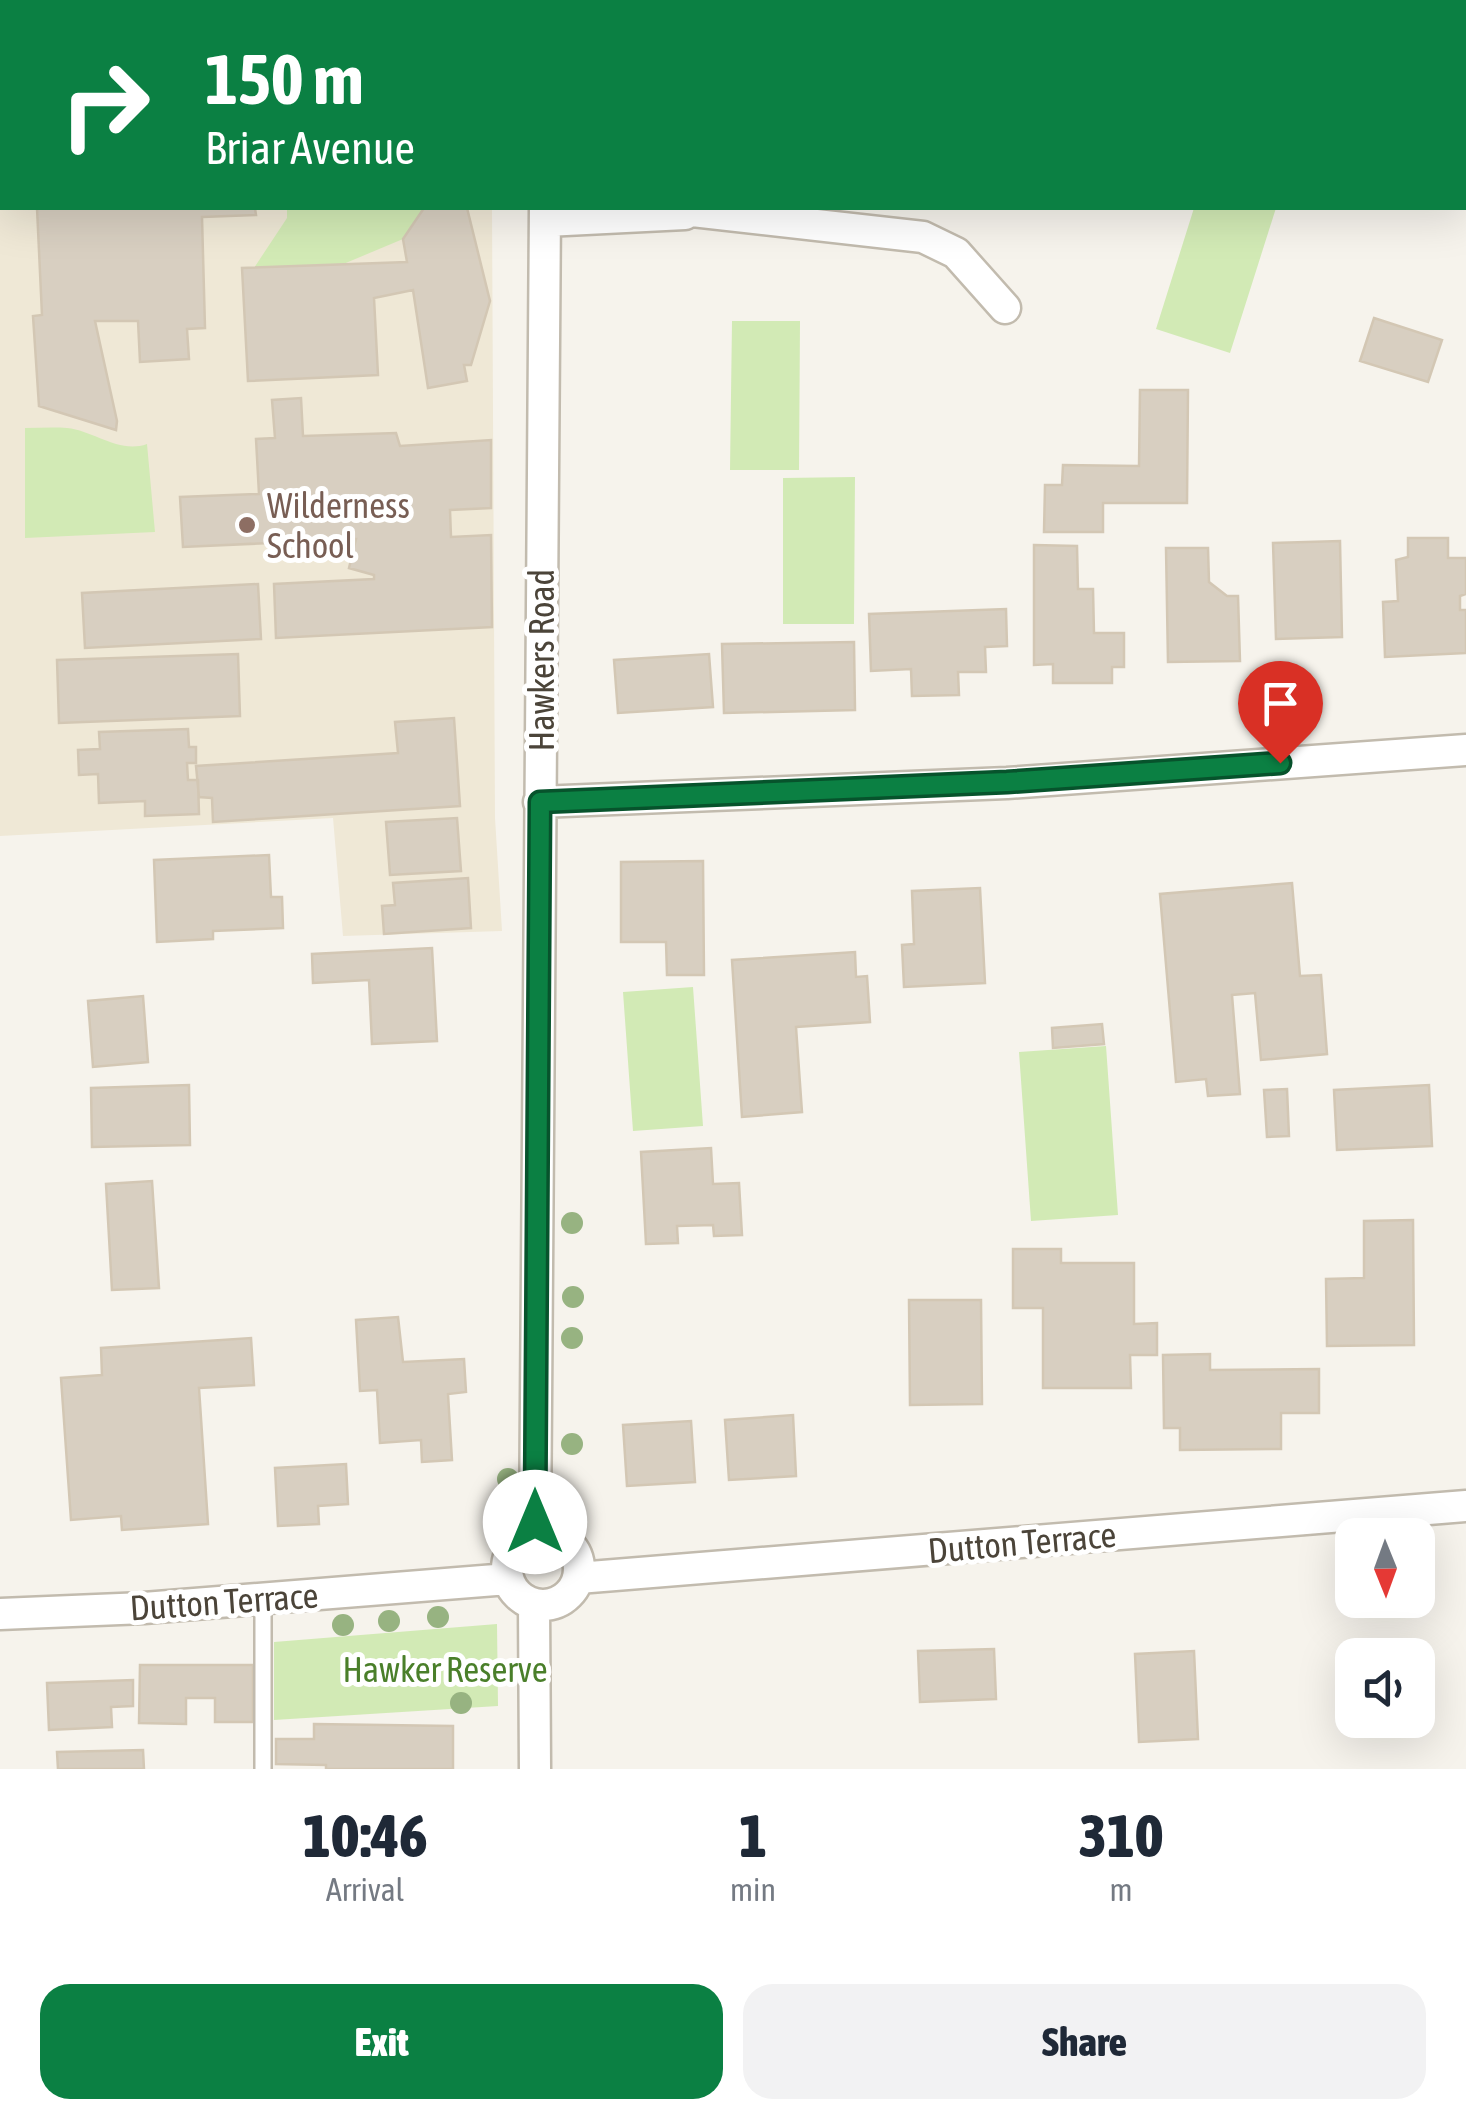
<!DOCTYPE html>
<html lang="en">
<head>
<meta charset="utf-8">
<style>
  :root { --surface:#fff; --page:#f2f2f3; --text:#1f2937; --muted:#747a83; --accent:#0b8043 }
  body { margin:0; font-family:"Asap Condensed",sans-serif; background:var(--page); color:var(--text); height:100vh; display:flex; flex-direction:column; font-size:38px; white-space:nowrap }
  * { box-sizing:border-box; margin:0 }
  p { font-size:32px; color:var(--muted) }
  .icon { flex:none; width:55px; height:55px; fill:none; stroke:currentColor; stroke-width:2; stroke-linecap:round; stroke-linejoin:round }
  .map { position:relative; height:1769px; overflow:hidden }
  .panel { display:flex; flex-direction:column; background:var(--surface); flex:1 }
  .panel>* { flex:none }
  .banner { position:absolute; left:0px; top:0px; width:1468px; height:210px; box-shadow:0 10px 40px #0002; background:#0b8043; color:#fff; overflow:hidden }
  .needle { width:65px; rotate:179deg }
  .controls { position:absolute; left:1335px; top:1518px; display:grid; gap:20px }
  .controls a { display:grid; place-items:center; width:100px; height:100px; border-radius:20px; background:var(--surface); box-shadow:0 10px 40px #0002; font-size:50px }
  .pin { position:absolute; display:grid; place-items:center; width:85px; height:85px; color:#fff; margin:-102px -42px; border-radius:50% 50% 50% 0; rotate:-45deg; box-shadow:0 0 10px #0007 }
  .pin .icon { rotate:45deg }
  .me { position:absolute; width:110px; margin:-55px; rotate:0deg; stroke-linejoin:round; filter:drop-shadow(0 0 8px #0008) }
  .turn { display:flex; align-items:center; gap:35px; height:210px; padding:0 40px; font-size:45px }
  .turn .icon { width:130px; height:130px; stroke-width:2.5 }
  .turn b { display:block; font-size:70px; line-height:85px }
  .eta { display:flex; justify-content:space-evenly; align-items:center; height:170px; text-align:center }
  .eta b { font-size:60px; font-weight:800; line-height:70px }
  .action { display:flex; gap:20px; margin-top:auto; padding:20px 40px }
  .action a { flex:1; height:115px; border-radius:30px; background:var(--accent); color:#fff; font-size:40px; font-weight:800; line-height:115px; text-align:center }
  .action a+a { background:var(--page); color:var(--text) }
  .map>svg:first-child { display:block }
  .education { fill:#efe8d6 }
  .green { fill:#d2eab5 }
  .building { fill:#d8cfc1; stroke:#d3c7b4; stroke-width:2.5 }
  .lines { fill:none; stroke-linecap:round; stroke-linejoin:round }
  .service-casing { stroke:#c2bbae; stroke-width:20 }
  .minor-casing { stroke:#c2bbae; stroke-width:35 }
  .service { stroke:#fff; stroke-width:15 }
  .minor { stroke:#fff; stroke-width:30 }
  .tree { fill:#97b381 }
  .route-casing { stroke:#07532c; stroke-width:25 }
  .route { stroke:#0b8043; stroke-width:18 }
  .education-dot { fill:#8d6e63; stroke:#fff; stroke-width:4 }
  .labels { text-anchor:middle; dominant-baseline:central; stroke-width:10; stroke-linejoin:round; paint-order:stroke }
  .education-label { font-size:35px; fill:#785e54; stroke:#fff; text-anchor:start }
  .street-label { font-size:35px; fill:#4b4439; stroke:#fff }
  .park-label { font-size:35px; fill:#4a7f2a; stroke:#fff }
</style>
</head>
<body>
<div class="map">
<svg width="1466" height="1769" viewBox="0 0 1466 1769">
  <rect width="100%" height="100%" fill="#f6f3ec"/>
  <path class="education" d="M0,0H487L2,2V208H492L495,818L502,931L343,936L333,818L0,836Z"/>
  <path class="green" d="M287,208H424L403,239L341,265L254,268L287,218Z
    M1194,208H1276L1230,353L1156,329Z
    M732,321H800L799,470H730Z
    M25,428C39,428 53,427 67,428C95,431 119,454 147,444L155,532L25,538Z
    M855,477L854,624H783V478Z
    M693,987L703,1126L633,1131L623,992Z
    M1106,1046L1118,1215L1031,1221L1019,1052Z
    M497,1624L498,1706L274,1720V1642Z"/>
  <path class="building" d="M325,0H449V2H325Z
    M37,208H255L256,215L202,217L205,328L187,329L189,359L140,362L138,321H95L117,421L116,430L39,406L33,316L42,315Z
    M424,208H467L490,301L471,365H464L467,381L428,388L413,290L374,298L378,375L248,381L242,268L407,262L403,239Z
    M1374,318L1442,340L1428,382L1360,361Z
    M1140,390H1188L1187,503H1103V532H1044L1045,485H1062L1063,465L1139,466Z
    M301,398L303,436L396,433L400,446L491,440V508L450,510L451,537L491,535L492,627L276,638L274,584L374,579V575L349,568L356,539L183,547L180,497L259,494L256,439L275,438L272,400Z
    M1408,538H1448V558H1466V594L1460,596V610H1466V653L1385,657L1383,602L1398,601L1396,560L1408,557Z
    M1340,541L1342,637L1276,639L1273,543Z
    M1034,545L1077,546L1078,589H1093L1094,633H1124V667H1112V683H1053V664L1034,665Z
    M1166,548H1208L1209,582L1227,596H1238L1240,661L1168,662Z
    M258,584L261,639L85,648L82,593Z
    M1006,609L1007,646L985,647L986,672H958L959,695L912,696L911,669L871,671L869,614Z
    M854,642L855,710L724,713L722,644Z
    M238,654L240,716L59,723L57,660Z
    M709,654L713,707L618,713L614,660Z
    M454,718L460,806L213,822L212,798L199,797L196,766L398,753L395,722Z
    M188,729L189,747H196V763H187L188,780H198L199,814L145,816V801L99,803L98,774L79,775L78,750L100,749L99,732Z
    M457,818L461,871L390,875L386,822Z
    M269,855L271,897H282L283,928L213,931V939L157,942L154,860Z
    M703,861L704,975H667L666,942H621V862Z
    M468,878L471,928L384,934L382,906L395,905L393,883Z
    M1292,883L1300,976L1321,975L1327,1054L1261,1060L1255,993L1232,995L1240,1094L1208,1096L1206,1079L1176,1082L1160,894Z
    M980,888L985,983L904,987L902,945L914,944L912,891Z
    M432,948L437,1041L372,1044L369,980L313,983L312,954Z
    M855,952L856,977L867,976L870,1022L796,1027L802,1112L742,1117L732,960Z
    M143,996L148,1062L93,1067L88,1001Z
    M1102,1024L1104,1044L1053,1048L1052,1028Z
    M189,1085L190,1145L92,1147L91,1088Z
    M1429,1085L1432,1146L1337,1150L1334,1090Z
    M1287,1089L1289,1136L1267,1137L1264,1090Z
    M711,1148L713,1184L739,1183L742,1235L714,1236L713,1225L677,1226L678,1243L646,1244L641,1152Z
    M152,1181L159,1288L112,1290L106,1184Z
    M1413,1220L1414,1345L1327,1346L1326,1279L1364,1278V1221Z
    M1013,1249H1061V1263H1134V1324L1157,1323V1355H1130L1131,1388H1043V1308H1013Z
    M909,1300H981L982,1404L910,1405Z
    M398,1317L403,1362L464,1359L466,1392L448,1394L452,1460L422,1462L421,1440L380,1443L377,1390L360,1391L356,1320Z
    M251,1338L254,1385L199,1388L208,1524L122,1530L121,1516L71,1520L61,1378L102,1375L101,1348Z
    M1210,1354V1370L1319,1369V1413H1281V1449L1180,1450V1428H1164L1163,1355Z
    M793,1415L796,1476L729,1480L725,1420Z
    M691,1421L695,1482L627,1486L623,1425Z
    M346,1464L348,1504L318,1506L319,1524L278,1526L275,1468Z
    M994,1649L996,1699L920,1702L918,1651Z
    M1194,1651L1198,1739L1139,1742L1135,1654Z
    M140,1665H253V1722H215V1698H186V1724L139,1723Z
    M133,1680V1706L111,1707L112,1727L49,1730L47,1683Z
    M314,1724L453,1726V1769H326V1765L276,1764V1739H314Z
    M143,1750L144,1769H58L57,1752Z"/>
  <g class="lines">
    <defs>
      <path id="service" d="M263,1598V1769"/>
      <path id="minor" d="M542,0V2
        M1455,0L1463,2
        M666,208L923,237L956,253L1005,308
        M546,221L685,214
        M539,802L1007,783L1466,750
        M507 1569a36 36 0 1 1 72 0a36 36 0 1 1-72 0Z
        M535,1533L545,208
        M578,1578L1466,1506
        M534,1604L535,1769
        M0,1614L144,1608L508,1579"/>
    </defs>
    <use href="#service" class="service-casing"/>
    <use href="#minor" class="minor-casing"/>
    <use href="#service" class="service"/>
    <use href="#minor" class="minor"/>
  </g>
  <g class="tree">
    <circle cx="572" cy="1223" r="11"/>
    <circle cx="573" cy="1297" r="11"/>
    <circle cx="572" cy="1338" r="11"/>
    <circle cx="572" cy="1444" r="11"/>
    <circle cx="508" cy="1479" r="11"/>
    <circle cx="438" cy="1617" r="11"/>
    <circle cx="389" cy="1621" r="11"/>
    <circle cx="343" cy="1625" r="11"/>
    <circle cx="461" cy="1703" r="11"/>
  </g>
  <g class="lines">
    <defs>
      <path id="route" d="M535,1522L540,802L1007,782L1280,763"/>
    </defs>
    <use href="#route" class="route-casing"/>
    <use href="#route" class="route"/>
  </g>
  <circle class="education-dot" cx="247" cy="525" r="10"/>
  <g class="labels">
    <g class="education-label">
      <text x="267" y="505">Wilderness<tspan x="267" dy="40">School</tspan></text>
    </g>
    <g class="street-label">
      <text transform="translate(541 660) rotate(-90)">Hawkers Road</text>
      <text transform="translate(1022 1542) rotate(-5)">Dutton Terrace</text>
      <text transform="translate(224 1601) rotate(-4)">Dutton Terrace</text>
    </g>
    <g class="park-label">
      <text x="445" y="1669">Hawker Reserve</text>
    </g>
  </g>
</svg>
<div class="controls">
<a><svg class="needle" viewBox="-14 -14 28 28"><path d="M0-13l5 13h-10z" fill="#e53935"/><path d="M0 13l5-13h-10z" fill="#747a83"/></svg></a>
<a><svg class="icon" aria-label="sound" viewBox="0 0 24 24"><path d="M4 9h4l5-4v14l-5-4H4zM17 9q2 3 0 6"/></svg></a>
</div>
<div class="pin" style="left:1280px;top:763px;background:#d93025"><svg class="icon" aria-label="arrive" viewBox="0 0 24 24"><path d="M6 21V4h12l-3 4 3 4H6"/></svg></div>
<svg class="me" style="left:535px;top:1522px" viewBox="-20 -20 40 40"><circle r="19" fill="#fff"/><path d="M0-13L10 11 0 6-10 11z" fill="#0b8043"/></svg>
<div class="banner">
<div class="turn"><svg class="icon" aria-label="right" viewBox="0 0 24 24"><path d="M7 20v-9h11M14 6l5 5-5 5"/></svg><div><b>150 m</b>Briar Avenue</div></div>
</div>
</div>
<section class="panel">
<div class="eta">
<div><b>10:46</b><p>Arrival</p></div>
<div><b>1</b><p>min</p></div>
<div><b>310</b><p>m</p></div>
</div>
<div class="action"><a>Exit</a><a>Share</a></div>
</section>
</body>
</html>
